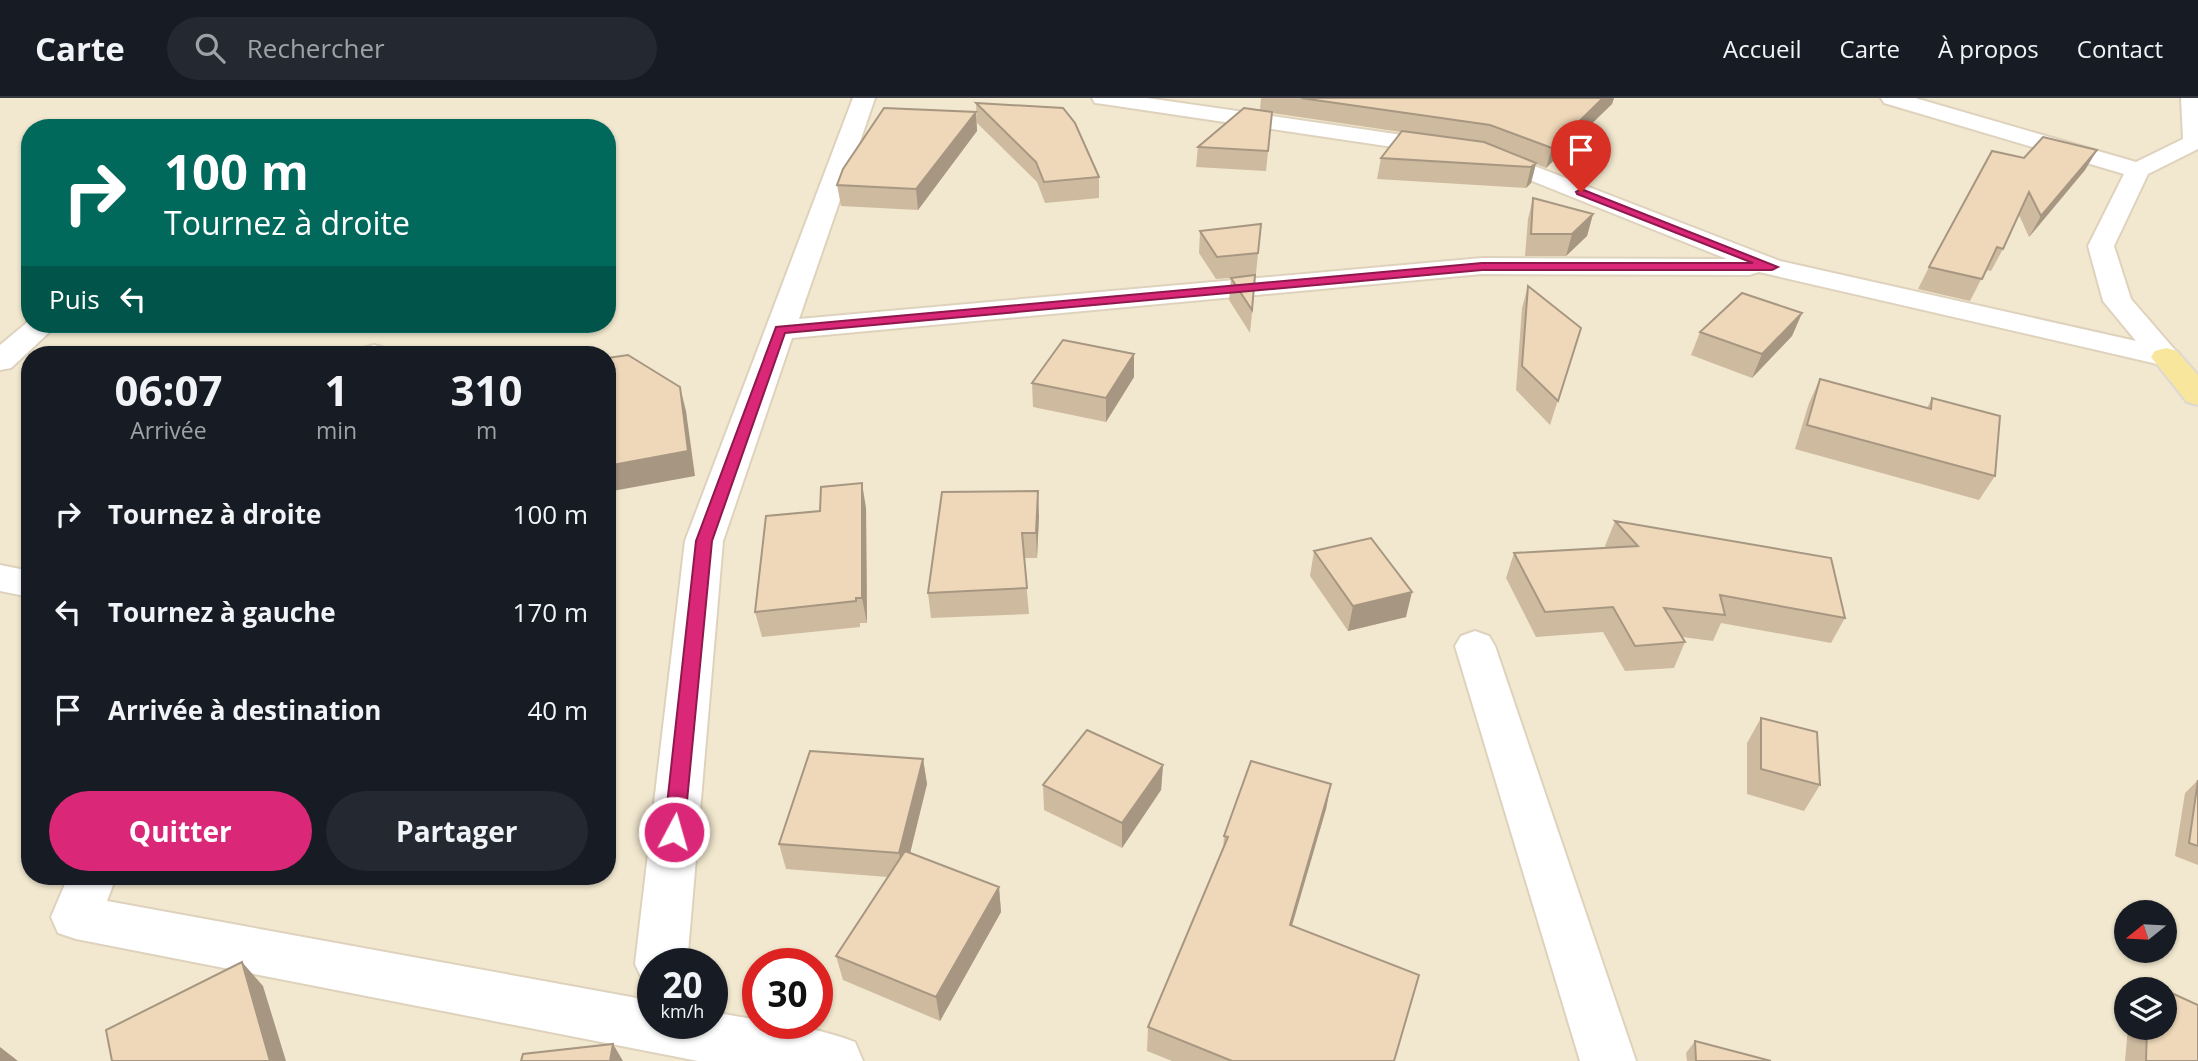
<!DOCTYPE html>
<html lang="fr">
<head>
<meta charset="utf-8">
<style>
  :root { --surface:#171b24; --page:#242831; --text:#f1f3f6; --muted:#9ea1a6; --line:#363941; --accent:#db2777 }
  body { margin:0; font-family:"Open Sans",sans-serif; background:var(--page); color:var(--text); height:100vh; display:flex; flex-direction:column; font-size:26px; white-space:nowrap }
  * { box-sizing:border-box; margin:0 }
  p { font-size:23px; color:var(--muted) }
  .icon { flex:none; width:38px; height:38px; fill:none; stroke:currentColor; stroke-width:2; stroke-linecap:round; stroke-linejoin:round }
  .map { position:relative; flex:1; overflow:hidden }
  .sheet { position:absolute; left:21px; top:248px; width:595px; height:539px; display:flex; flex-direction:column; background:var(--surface); border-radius:28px; box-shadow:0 2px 5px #0004 }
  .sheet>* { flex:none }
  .banner { position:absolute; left:21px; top:21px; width:595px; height:214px; border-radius:28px; box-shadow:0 2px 5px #0004; background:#00695c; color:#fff; overflow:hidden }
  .needle { width:46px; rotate:252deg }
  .buttons { position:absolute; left:2114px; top:802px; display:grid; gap:14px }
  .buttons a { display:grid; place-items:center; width:63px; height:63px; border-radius:50%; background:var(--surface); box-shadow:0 2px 5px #0004; font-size:35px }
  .speed { position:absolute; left:637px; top:850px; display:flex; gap:14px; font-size:35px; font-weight:700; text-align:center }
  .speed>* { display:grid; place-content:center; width:91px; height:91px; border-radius:50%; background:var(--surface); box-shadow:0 2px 5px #0004; line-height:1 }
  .speed small { font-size:18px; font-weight:400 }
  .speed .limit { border:10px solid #d22; background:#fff; color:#111 }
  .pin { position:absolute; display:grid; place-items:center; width:60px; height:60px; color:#fff; margin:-72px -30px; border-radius:50% 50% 50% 0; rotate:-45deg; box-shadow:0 0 7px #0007 }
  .pin .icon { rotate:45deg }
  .me { position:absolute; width:77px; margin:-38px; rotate:6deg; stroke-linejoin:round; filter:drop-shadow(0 0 5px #0008) }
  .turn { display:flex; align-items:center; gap:24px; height:147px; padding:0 28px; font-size:32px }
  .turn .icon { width:91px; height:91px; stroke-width:2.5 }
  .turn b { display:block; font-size:49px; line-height:60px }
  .then { display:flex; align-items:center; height:66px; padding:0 28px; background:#0003; gap:14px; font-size:26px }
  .eta { display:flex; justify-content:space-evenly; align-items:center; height:119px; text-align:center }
  .eta b { font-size:42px; font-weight:700; line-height:49px }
  .cta { display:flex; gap:14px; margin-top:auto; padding:14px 28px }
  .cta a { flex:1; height:80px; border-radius:42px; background:var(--accent); color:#fff; font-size:28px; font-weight:700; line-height:80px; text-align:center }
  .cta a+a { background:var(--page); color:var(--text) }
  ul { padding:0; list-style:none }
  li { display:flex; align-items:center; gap:21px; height:98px; padding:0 28px }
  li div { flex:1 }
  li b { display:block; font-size:26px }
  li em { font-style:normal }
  header { display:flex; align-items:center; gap:42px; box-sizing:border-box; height:98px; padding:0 35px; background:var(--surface); border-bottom:2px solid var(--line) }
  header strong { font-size:33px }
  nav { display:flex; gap:38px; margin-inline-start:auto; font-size:24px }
  .search { width:490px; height:63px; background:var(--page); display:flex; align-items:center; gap:18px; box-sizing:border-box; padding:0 24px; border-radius:38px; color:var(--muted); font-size:26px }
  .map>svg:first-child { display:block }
  .residential { fill:#f2e8cf; fill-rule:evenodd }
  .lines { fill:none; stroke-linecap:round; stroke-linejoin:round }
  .minor-casing { stroke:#ded2bd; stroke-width:4 }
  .major-casing { stroke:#ddd8d3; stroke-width:4 }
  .minor { fill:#fff; fill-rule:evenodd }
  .major { fill:#f7e69b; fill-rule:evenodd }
  .wall { fill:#ceba9f }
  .shaded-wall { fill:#a79782 }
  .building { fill:#efd8b9; stroke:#a79782; stroke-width:2 }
  .route { fill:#db2777; stroke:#8e194d; stroke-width:2 }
</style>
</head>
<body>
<header>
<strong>Carte</strong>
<div class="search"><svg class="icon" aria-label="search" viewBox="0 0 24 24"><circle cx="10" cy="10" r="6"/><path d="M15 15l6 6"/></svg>Rechercher</div>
<nav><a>Accueil</a><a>Carte</a><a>À propos</a><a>Contact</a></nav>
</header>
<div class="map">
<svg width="2198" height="963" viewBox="0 0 2198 963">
  <rect width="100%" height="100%" fill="#fbf5e0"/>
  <path class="residential" d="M0,0H2198V963H0ZM30,30H607V226H30ZM30,257H607V779H30ZM2126,814H2165V852H2126ZM653,866H712V926H653ZM758,866H817V926H758ZM2126,891H2165V929H2126Z"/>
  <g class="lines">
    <defs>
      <path id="minor" d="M853,0H875L799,221L1482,160L1727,161L1480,62L1103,6L1095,5L1092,0H1147L1485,49L1780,163L2136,243L2103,203L2088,148L2124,76L1884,5L1881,0H1915L2136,64L2183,41L2181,0H2198V51L2148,76L2114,148L2131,201L2181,259L2177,265L2166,268L1759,174L1749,177L1482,176L792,240L723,443L687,866H653V886L643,883L635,866L685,443Z
        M30,222V226H58L11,270L0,272V247Z
        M374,247L385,250L389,256L358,257L363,250Z
        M0,467L30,473V499L0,493Z
        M1475,533L1489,538L1495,548L1636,963H1580L1455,548L1461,538Z
        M68,779H116L107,803L653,903V926H712V914L758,922V926C790,926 824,932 855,944L863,963H698L76,841L58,835L51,819Z"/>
      <path id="major" d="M2166,250L2177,253L2198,277V307L2187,304L2151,259L2155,253Z"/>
    </defs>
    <use href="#minor" class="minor-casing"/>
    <use href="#major" class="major-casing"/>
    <use href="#minor" class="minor"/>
    <use href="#major" class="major"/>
  </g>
  <path class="wall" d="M1261,0H1614L1612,6L1546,70L1536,66L1531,85L1526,90L1377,81L1381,60L1401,34L1272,15L1266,73L1196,69L1198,49L1260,12Z
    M976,5L1099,79V100L1045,105L1037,84L977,25Z
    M976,14L977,33L918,112L841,108L837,87Z
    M2097,52L2085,72L2029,139L2019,117L2003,151L1991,173L1986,172L1970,203L1918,191L1929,169L2024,60Z
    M1533,100L1593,116L1587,138L1566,158H1525L1528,121Z
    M1261,126L1250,235L1229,202L1231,180L1216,181L1199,155L1200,133Z
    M1528,188L1581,230L1550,327L1516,292L1522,210Z
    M1802,215L1792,238L1752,280L1691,257L1700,234Z
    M1134,279L1106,324L1033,309L1032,285Z
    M1820,281L1927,310L1932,300L1995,378L1979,402L1795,351L1809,305Z
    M866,410L867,525H860V529L762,539L755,514Z
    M1039,418L1037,460H1024L1029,516L931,520L928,495Z
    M1615,423L1845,520L1831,545L1721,525L1713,543L1682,539L1685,544L1674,570L1625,573L1603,534L1536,539L1506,480L1514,455L1607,450L1605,448Z
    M1314,453L1406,519L1348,533L1310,478Z
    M1761,620L1820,687L1804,713L1747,696V645Z
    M923,661L927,686L910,755L999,789L1001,814L940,923L843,882L836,858L888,779L786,771L779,746Z
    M1163,667L1161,692L1122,750L1044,712L1043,687Z
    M2198,682V767L2175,758L2185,695Z
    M1331,686L1326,711L1292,828L1394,963H1172L1147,953L1148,929L1223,753L1224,738Z
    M2128,929H2165L2198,963H2125Z
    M1695,943L1771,963H1687L1686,955Z"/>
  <path class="shaded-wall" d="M1603,0H1614L1612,6L1546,70L1552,50Z
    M976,14L977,33L918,112L916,91Z
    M2097,52L2085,72L2029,139L2041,118Z
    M1536,65L1531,85L1526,90L1531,69Z
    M1593,116L1587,138L1566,158L1572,136Z
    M1802,215L1792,238L1752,280L1762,256Z
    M1134,256V279L1106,324V300Z
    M680,289L686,313L695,378L607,394V368Z
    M862,385L866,410L867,525L862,500Z
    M1038,393L1039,418L1037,460L1036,435Z
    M1412,494L1406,519L1348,533L1353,508Z
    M923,661L927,686L904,780L899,755Z
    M1163,667L1161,692L1122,750V725Z
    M1331,686L1326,711L1285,851L1290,827Z
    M999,789L1001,814L940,923L936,899Z
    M242,864L263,888L286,963H270Z
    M613,946L623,963H610Z
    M0,949L18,963H0Z"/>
  <path class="building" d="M1301,0H1603L1552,50L1490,27Z
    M976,5L1063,10L1075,25L1099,79L1044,84L1036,64Z
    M884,10L976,14L916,91L837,87L843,71Z
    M1244,10L1272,14L1268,53L1198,49Z
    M1402,33L1484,44L1536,65L1531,69L1381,60Z
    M2043,39L2097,52L2041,118L2029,94L2003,151L1997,149L1982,181L1929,169L1992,53L2024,60Z
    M1533,100L1593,116L1572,136H1531Z
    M1261,126L1258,155L1217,159L1200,133Z
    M1255,177L1252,212L1231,180Z
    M1528,188L1581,230L1558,303L1522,268Z
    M1742,195L1802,215L1762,256L1700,234Z
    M1063,242L1134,256L1106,300L1032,285Z
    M628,257L680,289L688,353L607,368V260Z
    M1820,281L1931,311L1932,300L2000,318L1995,378L1807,327Z
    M862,385V500H856V503L755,514L766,418L820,413L821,389Z
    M1038,393L1036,435H1022L1027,490L928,495L942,394Z
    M1615,423L1831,460L1845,520L1720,497L1725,517L1664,510L1685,544L1635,548L1613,509L1545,514L1514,455L1638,448Z
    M1371,440L1412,494L1353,508L1314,453Z
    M1761,620L1817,634L1820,687L1761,671Z
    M1087,632L1163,667L1122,725L1043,687Z
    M810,653L923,661L899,755L779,746Z
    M1251,663L1331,686L1290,827L1419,877L1394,963H1232L1148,929L1228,739L1224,738Z
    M2198,682V748L2189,745Z
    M905,753L999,789L936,899L836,858Z
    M242,864L270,963H112L106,932Z
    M2150,886L2161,891H2150Z
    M2165,892L2198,907V963H2146L2147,929H2165Z
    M1695,943L1771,963H1696Z
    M613,946L610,963H521L523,956Z"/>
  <path class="route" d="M1581,91L1778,169L1772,172H1482L785,235L712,443L684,734L681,740L674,742L667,740L664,734L696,443L776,229L1482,165H1753L1577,96L1576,94Z"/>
</svg>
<div class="buttons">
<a><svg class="needle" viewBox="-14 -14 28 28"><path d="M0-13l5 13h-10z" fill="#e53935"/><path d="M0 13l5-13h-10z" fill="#9ea1a6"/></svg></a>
<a><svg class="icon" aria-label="layers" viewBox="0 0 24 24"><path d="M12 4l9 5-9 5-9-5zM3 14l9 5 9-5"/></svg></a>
</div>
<div class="speed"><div>20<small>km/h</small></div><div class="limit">30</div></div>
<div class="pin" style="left:1581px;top:94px;background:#d93025"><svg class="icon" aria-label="arrive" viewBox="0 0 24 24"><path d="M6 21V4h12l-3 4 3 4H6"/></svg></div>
<svg class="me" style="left:674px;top:734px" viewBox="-20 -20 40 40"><circle r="17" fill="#db2777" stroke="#fff" stroke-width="3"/><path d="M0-11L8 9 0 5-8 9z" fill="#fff"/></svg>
<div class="banner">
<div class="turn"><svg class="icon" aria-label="right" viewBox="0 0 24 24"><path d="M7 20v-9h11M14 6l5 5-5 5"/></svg><div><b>100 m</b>Tournez à droite</div></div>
<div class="then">Puis<svg class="icon" aria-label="left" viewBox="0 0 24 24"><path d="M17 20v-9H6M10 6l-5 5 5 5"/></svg></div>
</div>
<section class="sheet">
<div class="eta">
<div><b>06:07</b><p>Arrivée</p></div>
<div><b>1</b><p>min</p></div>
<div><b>310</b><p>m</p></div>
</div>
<ul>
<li><svg class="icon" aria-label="right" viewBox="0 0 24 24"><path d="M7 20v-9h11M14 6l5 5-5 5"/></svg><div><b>Tournez à droite</b></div><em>100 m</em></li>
<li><svg class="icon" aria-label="left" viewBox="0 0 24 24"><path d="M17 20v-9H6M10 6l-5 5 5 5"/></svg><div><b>Tournez à gauche</b></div><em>170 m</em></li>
<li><svg class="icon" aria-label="arrive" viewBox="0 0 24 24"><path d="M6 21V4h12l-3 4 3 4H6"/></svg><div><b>Arrivée à destination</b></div><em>40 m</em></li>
</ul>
<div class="cta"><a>Quitter</a><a>Partager</a></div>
</section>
</div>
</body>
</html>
